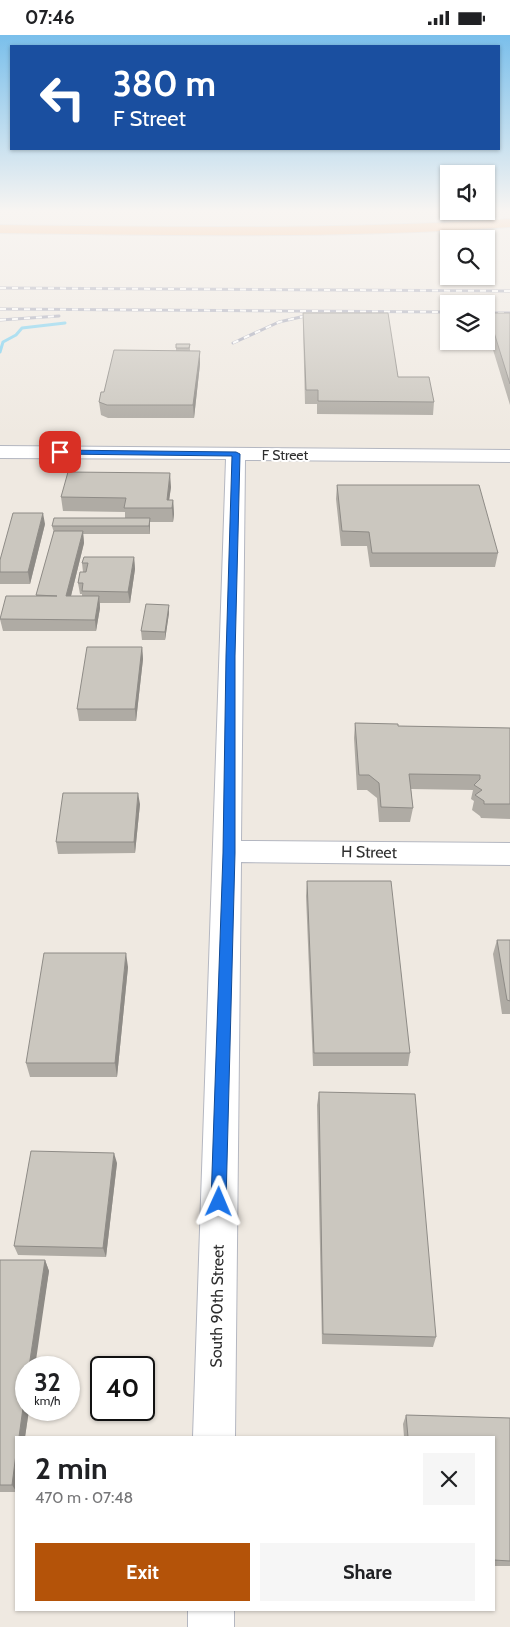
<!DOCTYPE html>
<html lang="en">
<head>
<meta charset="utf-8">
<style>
  :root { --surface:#fff; --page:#f6f6f6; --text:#202124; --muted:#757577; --accent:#b45309 }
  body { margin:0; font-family:Cabin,sans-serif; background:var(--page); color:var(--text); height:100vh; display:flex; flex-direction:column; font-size:19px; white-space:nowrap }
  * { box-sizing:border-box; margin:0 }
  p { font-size:16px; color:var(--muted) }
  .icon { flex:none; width:28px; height:28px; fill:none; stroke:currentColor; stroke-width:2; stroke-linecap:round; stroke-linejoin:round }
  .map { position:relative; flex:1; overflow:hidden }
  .side { position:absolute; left:15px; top:1401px; width:480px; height:175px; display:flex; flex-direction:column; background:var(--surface); border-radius:0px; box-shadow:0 1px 4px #0004 }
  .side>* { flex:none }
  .top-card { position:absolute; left:10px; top:10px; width:490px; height:105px; border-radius:0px; box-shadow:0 1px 4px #0004; background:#1a4fa0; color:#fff; overflow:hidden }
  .tools { position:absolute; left:440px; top:130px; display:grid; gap:10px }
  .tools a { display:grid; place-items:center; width:55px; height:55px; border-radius:0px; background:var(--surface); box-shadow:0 1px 4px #0004; font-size:25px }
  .speed { position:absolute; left:15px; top:1321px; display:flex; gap:10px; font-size:25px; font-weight:700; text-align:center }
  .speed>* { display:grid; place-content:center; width:65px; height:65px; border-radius:50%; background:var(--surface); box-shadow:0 1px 4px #0004; line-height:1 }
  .speed small { font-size:12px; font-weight:400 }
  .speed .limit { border:2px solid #111; border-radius:8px; background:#fff; color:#111 }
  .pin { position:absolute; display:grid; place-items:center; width:42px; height:42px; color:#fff; margin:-21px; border-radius:10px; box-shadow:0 2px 8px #0006 }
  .me { position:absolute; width:55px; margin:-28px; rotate:1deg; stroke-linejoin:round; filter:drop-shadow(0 0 4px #0008) }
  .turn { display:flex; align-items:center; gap:18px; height:105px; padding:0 20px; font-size:22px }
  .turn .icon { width:65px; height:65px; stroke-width:2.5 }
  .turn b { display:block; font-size:35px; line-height:42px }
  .round { display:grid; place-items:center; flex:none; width:52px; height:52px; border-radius:0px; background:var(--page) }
  .headline { display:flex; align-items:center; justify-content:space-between; height:85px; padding:0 20px }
  h1 { font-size:30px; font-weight:700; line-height:38px }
  .button { display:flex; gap:10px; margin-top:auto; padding:10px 20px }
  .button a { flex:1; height:58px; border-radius:0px; background:var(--accent); color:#fff; font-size:20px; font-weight:700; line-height:58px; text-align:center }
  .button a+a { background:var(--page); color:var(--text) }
  .status { display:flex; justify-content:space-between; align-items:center; height:35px; padding:0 25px; background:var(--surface); direction:ltr }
  .status svg { height:14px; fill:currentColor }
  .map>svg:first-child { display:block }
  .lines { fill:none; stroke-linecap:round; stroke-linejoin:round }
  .stream { stroke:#75cff0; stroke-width:3 }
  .minor-casing { stroke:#b4b7c1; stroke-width:2 }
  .highway-casing { stroke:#c9c9c9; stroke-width:2 }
  .minor { fill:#fff; fill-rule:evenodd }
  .highway { fill:#ffa35c; fill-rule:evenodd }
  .rail-casing { stroke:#a3a6b8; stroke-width:3 }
  .rail { stroke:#fff; stroke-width:2; stroke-dasharray:6; stroke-linecap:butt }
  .wall { fill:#afaba4 }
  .shaded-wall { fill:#8e8b86 }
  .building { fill:#cbc7bf; stroke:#8e8b86 }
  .route { fill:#1a73e8; stroke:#114b97 }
  .labels { text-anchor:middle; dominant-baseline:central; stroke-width:4; stroke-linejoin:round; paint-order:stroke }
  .far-street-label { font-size:14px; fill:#2e2e2e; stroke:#fff }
  .street-label { font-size:16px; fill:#2e2e2e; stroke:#fff }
</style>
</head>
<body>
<div class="status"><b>07:46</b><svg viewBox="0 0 49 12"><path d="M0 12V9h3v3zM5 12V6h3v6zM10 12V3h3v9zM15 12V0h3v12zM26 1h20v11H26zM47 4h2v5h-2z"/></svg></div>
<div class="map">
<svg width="510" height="1592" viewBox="0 0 510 1592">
  <rect width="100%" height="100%" fill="#efe9e1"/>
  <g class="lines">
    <path class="stream" d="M0,317L3,307L16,300L22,293L65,288"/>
    <defs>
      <path id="minor" d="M0,411L510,415V427L245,425L241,806L510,808V830L241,827L235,1402H193L226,424L0,423Z
        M188,1575H234V1592H188Z"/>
      <path id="highway" d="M510,184V192C340,204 170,200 0,198V190C170,192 340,195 510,184Z"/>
    </defs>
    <use href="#minor" class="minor-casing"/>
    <use href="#highway" class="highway-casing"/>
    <use href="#minor" class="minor"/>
    <use href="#highway" class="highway"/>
    <defs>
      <path id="rail" d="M0,253L510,256
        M0,274L449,277
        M486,278H510
        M0,285L59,281
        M233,308L279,287L305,281"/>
    </defs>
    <use href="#rail" class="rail-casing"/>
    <use href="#rail" class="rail"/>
  </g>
  <path class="wall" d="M303,278L434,367L433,380L317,379V369H305L303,291Z
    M488,278H510V370L486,292Z
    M190,312V316L200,329L194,383H108L101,380L99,367L176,316V313Z
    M337,450L498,518L495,532H370L367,511H341L336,464Z
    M171,452L169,465H173L174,479L173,487H150V499H83L84,508L71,561H82V559H80L78,548L83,537L82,528L134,522L135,534L130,568H100V573L96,596H3L0,584L36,561L54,498L52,491L125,483V477L63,476L61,462Z
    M45,489L30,549H0V525Z
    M169,578L165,605H142L141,596Z
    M142,612L143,624L136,686H79L77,674Z
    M355,688L398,691L510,693V784L481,783L480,781L472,775L474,766L471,764L473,755L411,754L413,773L410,787H379L377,763L367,755H357L354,703Z
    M140,769L135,818L58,819L56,807Z
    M307,846L410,1018L408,1031H313L306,861Z
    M497,905H510V979H502L493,919Z
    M128,932L117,1042H30L26,1028Z
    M319,1057L436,1302L433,1312L322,1309L317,1070Z
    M117,1128L106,1222L18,1220L14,1211Z
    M0,1225H45L49,1236L26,1375H29L25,1402H16V1457H0Z
    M406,1380L510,1383V1531H494V1402H404L403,1389Z"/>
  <path class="shaded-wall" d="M200,316V329L194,383L193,370Z
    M170,438L171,452L168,473L167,465Z
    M173,465L174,479L173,487L172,473Z
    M43,478L45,489L30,549L28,537Z
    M150,483V499L149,491Z
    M83,496L84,508L68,573L66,561Z
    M134,522L135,534L130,568L128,557Z
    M99,561L100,573L96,596L95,585Z
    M169,570V578L165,605V597Z
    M142,612L143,624L136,686L135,674Z
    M138,758L140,769L135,818L134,807Z
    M126,918L128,932L117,1042L115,1028Z
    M114,1118L117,1128L106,1222L103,1213Z
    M45,1225L49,1236L35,1332H29Z
    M26,1351V1375H29L25,1402H19Z
    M16,1419V1456L12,1450Z"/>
  <path class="building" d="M303,278H388L398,342H429L434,367L318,366V355H306Z
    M488,278H510V349Z
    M176,309H190L189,313H176Z
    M114,315L200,316L193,370H107L99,367L101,357H104Z
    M68,437L170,438L167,465H173L172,473H124L126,463L61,462Z
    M337,450H479L498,518H372L369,497L342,496Z
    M13,478H43L28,537H0V525Z
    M54,483H150L149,491H52Z
    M54,496H83L66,561H99L95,585L0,584L6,561H57L36,560Z
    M84,522H134L128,557L82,556L83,548H78L80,537H86L88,528H82Z
    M146,569L169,570L165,597L141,596Z
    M87,612H142L135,674H77Z
    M355,688L398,689V691L510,693V769H484V766L475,760L482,755L474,750L480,744V740L409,739L413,773L381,772L379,748L369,740H359Z
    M63,758H138L134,807H56Z
    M307,846H391L410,1018H314Z
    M497,905H510V966L507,965Z
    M44,918H126L115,1028H26Z
    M319,1057L415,1059L436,1302L323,1299Z
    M31,1116L114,1118L103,1213L14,1211Z
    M0,1225H45L29,1332H26V1351L19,1402H16V1419L12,1450H0Z
    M406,1380L510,1383V1526L494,1525V1402H408Z"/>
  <linearGradient id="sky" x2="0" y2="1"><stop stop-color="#7abfeb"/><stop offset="0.44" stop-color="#f8f5f2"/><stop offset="1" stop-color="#f8f5f2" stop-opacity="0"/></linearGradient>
  <rect width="510" height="400" fill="url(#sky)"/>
  <path class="route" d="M57,415L236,417L240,419L235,621V818L226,1167L224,1173L219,1175L213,1173L211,1167L223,818L226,621L232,421L60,419H57Z"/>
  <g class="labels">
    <g class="far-street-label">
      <text x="285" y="420">F Street</text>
    </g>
    <g class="street-label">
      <text transform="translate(369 817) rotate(1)">H Street</text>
      <text transform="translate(217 1271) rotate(-89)">South 90th Street</text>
    </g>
  </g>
</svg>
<div class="tools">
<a><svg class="icon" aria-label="sound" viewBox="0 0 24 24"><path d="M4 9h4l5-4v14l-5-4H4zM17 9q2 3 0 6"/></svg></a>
<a><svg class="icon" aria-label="search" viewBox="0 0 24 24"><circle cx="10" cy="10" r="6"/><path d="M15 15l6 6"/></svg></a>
<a><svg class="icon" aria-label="layers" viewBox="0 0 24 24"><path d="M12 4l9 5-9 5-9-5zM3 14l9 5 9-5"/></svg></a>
</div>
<div class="speed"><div>32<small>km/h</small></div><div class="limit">40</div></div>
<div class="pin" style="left:60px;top:417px;background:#d93025"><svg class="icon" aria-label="arrive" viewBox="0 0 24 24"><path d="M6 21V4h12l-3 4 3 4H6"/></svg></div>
<svg class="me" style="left:219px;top:1167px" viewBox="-20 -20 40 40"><path d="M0-17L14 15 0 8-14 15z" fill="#1a73e8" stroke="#fff" stroke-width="4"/></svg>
<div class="top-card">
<div class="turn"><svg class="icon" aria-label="left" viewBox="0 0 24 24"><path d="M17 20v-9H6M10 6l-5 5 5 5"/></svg><div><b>380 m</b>F Street</div></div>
</div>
<section class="side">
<div class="headline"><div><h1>2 min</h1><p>470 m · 07:48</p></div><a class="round"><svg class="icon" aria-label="close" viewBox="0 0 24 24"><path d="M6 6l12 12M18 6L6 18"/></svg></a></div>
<div class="button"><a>Exit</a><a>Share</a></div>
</section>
</div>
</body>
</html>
